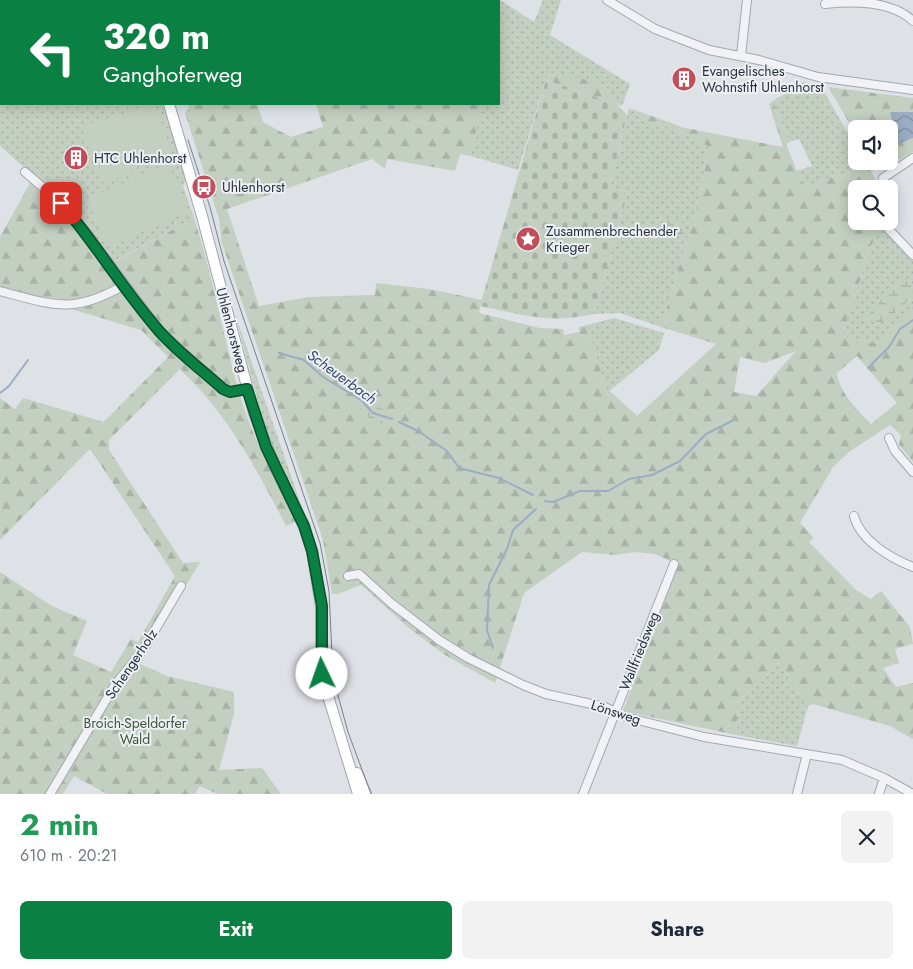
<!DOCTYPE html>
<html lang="en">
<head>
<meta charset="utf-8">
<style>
  :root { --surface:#fff; --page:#f2f2f3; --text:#1f2937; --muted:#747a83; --accent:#0b8043 }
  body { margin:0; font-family:Jost,sans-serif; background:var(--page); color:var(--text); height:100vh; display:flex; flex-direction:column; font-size:19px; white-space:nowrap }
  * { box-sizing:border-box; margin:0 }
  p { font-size:16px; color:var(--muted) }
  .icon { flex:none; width:28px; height:28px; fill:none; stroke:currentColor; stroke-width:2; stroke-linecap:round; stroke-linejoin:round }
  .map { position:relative; height:794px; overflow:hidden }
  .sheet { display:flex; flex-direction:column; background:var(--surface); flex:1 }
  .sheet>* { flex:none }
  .top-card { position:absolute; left:0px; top:0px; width:500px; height:105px; box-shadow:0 2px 12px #0003; background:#0b8043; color:#fff; overflow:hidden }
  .tools { position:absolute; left:848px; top:120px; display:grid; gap:10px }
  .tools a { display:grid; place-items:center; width:50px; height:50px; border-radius:8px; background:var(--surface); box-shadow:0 2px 12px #0003; font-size:25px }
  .pin { position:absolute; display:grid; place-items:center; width:42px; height:42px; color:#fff; margin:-21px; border-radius:10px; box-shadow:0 2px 8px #0006 }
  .me { position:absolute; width:55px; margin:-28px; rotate:357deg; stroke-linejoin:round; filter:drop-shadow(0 0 4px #0008) }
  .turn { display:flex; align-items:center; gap:18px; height:105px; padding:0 20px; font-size:22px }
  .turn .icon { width:65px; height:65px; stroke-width:2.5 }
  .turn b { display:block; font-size:35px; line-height:42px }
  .round { display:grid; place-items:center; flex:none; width:52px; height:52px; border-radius:8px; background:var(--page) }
  .headline { display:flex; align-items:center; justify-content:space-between; height:85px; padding:0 20px }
  h1 { font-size:30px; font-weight:700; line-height:38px; color:#1e9e55 }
  .cta { display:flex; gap:10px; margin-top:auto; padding:10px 20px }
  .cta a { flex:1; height:58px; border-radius:8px; background:var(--accent); color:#fff; font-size:20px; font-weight:700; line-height:58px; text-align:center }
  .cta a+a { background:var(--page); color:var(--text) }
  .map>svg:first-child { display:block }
  .grass { fill:url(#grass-dots) }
  .forest { fill:url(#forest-firs); fill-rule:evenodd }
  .wetland { fill:url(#wetland-marsh) }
  .cemetery { fill:url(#cemetery-stones) }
  .pitch { fill:#c3cfc0 }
  .water { fill:url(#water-waves) }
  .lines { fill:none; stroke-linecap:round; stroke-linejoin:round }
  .stream { stroke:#9cadc3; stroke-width:2 }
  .minor-casing { stroke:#a4a8af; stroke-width:10 }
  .major-casing { stroke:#9ea5b0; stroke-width:12 }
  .minor { stroke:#f0f2f5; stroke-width:8 }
  .major { stroke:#fff; stroke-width:10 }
  .tram { stroke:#79808e; stroke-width:1 }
  .route-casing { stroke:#07532c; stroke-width:12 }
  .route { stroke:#0b8043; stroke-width:9 }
  .labels { text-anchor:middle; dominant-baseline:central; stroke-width:4; stroke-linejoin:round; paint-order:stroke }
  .poi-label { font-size:14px; fill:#292f3b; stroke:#edf0f4; text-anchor:start }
  .street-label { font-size:14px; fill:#292f3b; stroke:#edf0f4 }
  .park-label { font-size:14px; fill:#3c5537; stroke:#edf0f4 }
  .water-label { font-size:15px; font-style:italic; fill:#374c6b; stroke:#edf0f4 }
</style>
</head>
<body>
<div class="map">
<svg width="913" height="794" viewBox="0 0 913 794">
  <defs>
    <pattern id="grass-dots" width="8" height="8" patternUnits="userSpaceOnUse" patternTransform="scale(1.25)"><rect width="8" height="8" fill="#c3cfc0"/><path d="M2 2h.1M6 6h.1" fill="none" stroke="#a8b2a6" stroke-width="1.8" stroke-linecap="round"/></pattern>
    <pattern id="forest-firs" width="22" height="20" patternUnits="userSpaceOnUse" patternTransform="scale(1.25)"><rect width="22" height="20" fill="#c3cfc0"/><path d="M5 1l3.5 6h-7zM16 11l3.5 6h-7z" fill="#a8b2a6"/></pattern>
    <pattern id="wetland-marsh" width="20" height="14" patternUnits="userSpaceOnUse" patternTransform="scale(1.25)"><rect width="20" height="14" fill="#c3cfc0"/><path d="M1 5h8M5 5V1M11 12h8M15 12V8" fill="none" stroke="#a8b2a6"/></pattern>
    <pattern id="cemetery-stones" width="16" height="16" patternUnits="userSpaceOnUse" patternTransform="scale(1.25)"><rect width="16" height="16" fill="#c3cfc0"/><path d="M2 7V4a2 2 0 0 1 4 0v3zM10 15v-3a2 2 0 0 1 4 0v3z" fill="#a8b2a6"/></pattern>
    <pattern id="water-waves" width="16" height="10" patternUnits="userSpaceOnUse" patternTransform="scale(1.25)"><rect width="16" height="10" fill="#9cadc3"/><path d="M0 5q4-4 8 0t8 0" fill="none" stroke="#7f8da0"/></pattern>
  </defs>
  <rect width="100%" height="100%" fill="#dee1e6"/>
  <path class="grass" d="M459,0H500L534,22L543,0H561L550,35L630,84L622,106L617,104L606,86L551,73L546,80L518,170L471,156L482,104H499V1Z
    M0,53L1,104H164L187,178L183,186L194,218L113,262L63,202L0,146Z
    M804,82L820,85L856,147V161H865L868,166L803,187L796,171L812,166L799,139L789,142L773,101Z
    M629,108L651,125L677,131L710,147L694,217L661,327L620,313L594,314L628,192L609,187Z
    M878,225L913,260V307L908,317L878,344L842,336Z
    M235,314L305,516L274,451L262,417Z
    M614,318L664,333L659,350L607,393L587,325Z
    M779,663L808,706L797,746L736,735L738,702Z"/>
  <path class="forest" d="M551,73L576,77L606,86L617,104L546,80Z
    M828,87L913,98V152L886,167L875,166L872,161H889V129H856V134Z
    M773,101L789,142L786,144L803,187L868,166L878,183V189H856V221H877L878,225L842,336L878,344L908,317L913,307V462L899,445L901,435L890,425L849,452L833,467L800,523L814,538L809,542L856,590L871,599L881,591L910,627L913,644L895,649L899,663L883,668L896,687L913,683V739L890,726L813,704L808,706L779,663L738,702L736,735L623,711L677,564L655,554L636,552L615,555L582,552L524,593L495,683L445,655L409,628L361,585L338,594H332L323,540L222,243L219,219L185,113L189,107L188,104H257L263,122L291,137L323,127L316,104H482L471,156L460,154L455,171L387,159L385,169L372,159L227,209L259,306L309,297L375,295L376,283L429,289L482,300L479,313L540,328L563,329L564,335L579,332V327L587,325L607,392L610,391L637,416L716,344L661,327L694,217L710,147L677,131L651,125L629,108L685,128L783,147L769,104ZM796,351L756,396L734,392L740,357L765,363ZM857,356L897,403L871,424C857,409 840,394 837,373Z
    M30,183L64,213L107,266L194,218C213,276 223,337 240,396C253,440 276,480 298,521L286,526C258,471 226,412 180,369L109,440V450L183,563L200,562L140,664L167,676L234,692V714L219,770L262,768L281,794H218L200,786L195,794H107L74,776L63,794H0V572L52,606L87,621L73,655L111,672L131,639L138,642L175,576L90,449L0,540V398L15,409L23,398L104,422L168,357L141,330L68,308L69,303L0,288V237Z"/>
  <path class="wetland" d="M669,220L681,221L685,225V233C675,238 669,235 661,227Z
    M897,281H912L913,295L901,308L879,324L865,319Z
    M361,400L369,401L387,411L389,418L387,424L374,423L359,407Z"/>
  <path class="cemetery" d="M546,80L617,104L627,115L609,187L628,192L594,314C549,324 524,315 480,306Z"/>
  <path class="pitch" d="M155,104L172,153L136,165L138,171L101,183L81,126Z
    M168,163L189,212L108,247L87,199Z"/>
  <path class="water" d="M890,112H913V138L898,144Z"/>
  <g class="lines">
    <path class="stream" d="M279,353L304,360L323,377L361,400L373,413L392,419
      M868,368L889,347L900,329L913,320
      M0,393L9,386L28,360
      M399,422L418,431L447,451L459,468L499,478L533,495
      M545,501L553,502L580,491H608L629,479L652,475L680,461L706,434L732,421
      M493,648L487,630L489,585L507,549L513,530L536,509"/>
    <defs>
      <path id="minor" d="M607,0L655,29L709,50L759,60L818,77L913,90
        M825,4C853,1 891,0 913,21
        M741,56L747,0
        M25,172L61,203L86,232L160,331L223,389L230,392L247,389
        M881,189L883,178L913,158
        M881,221L913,255
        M0,291C53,305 73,315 124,285
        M889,438L895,451L913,472
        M854,516C860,540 890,558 913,567
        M348,576L359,574L391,603L439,640L468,658L523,685L546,694L605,707L626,717L704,737L842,760L884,778L913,794
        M50,794L115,685L145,647L181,586
        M583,794L674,564
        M797,794L807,754
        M879,794L884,778"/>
      <path id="major" d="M135,0V1
        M169,104L202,216L254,413L275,467L304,526L312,551L321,606V659L325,686L358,794
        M357,773L366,794"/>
    </defs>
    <use href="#minor" class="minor-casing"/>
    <use href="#major" class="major-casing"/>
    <use href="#minor" class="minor"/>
    <use href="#major" class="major"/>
    <path class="tram" d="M188,140L210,207L224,261L320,543L329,591L333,677L348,732L371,794"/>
  </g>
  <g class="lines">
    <defs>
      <path id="route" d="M61,203C96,244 124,291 160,332C179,353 202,370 223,389L230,392L247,389L266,447L304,526L312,551L322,606V674"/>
    </defs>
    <use href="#route" class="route-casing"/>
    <use href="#route" class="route"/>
  </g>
  <defs>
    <symbol id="building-disc" viewBox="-11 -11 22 22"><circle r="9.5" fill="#c04e5b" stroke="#edf0f4"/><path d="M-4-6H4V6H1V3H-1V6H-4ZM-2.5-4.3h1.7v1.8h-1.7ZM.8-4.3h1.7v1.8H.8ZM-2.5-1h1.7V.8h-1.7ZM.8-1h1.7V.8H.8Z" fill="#fff"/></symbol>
    <symbol id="bus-disc" viewBox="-11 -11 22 22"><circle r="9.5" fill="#c04e5b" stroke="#edf0f4"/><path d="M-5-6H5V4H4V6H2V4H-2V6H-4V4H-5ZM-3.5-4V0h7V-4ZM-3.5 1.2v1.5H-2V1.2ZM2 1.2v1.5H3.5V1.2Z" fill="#fff"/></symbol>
    <symbol id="sight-disc" viewBox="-11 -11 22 22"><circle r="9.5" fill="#c04e5b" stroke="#edf0f4"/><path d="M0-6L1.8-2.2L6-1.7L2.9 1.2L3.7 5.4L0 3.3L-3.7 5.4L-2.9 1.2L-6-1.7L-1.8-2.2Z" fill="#fff"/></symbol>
  </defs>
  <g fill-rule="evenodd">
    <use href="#building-disc" x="670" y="65" width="28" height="28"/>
    <use href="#building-disc" x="62" y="144" width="28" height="28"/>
    <use href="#bus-disc" x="190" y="173" width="28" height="28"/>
    <use href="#sight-disc" x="514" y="225" width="28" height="28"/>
  </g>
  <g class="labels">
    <g class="poi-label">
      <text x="702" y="71">Evangelisches<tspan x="702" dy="16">Wohnstift Uhlenhorst</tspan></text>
      <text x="94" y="158">HTC Uhlenhorst</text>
      <text x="222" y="187">Uhlenhorst</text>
      <text x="546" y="231">Zusammenbrechender<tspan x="546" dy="16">Krieger</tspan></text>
    </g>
    <g class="street-label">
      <text transform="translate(232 330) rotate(75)">Uhlenhorstweg</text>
      <text transform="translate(639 651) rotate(-68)">Wallfriedsweg</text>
      <text transform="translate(131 664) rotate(-56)">Schengerholz</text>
      <text transform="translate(616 712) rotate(18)">Lönsweg</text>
    </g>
    <g class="park-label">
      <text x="135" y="723">Broich-Speldorfer<tspan x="135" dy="16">Wald</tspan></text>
    </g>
    <g class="water-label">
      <text transform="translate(342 377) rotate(36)">Scheuerbach</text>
    </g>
  </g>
</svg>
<div class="tools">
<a><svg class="icon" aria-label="sound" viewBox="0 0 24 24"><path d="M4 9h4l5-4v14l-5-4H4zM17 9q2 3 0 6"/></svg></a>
<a><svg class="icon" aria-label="search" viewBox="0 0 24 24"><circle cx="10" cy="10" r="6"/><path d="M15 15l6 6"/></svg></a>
</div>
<div class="pin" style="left:61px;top:203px;background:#d93025"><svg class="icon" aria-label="arrive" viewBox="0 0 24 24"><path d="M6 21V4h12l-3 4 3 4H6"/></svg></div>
<svg class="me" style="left:322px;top:674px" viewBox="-20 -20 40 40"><circle r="19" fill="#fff"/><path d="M0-13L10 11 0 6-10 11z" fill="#0b8043"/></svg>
<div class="top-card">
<div class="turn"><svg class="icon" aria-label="left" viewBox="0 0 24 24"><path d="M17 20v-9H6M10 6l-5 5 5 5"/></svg><div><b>320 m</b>Ganghoferweg</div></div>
</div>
</div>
<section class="sheet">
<div class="headline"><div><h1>2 min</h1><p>610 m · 20:21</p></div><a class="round"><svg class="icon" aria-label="close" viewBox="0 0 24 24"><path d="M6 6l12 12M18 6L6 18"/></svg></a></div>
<div class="cta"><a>Exit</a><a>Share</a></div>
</section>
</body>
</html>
